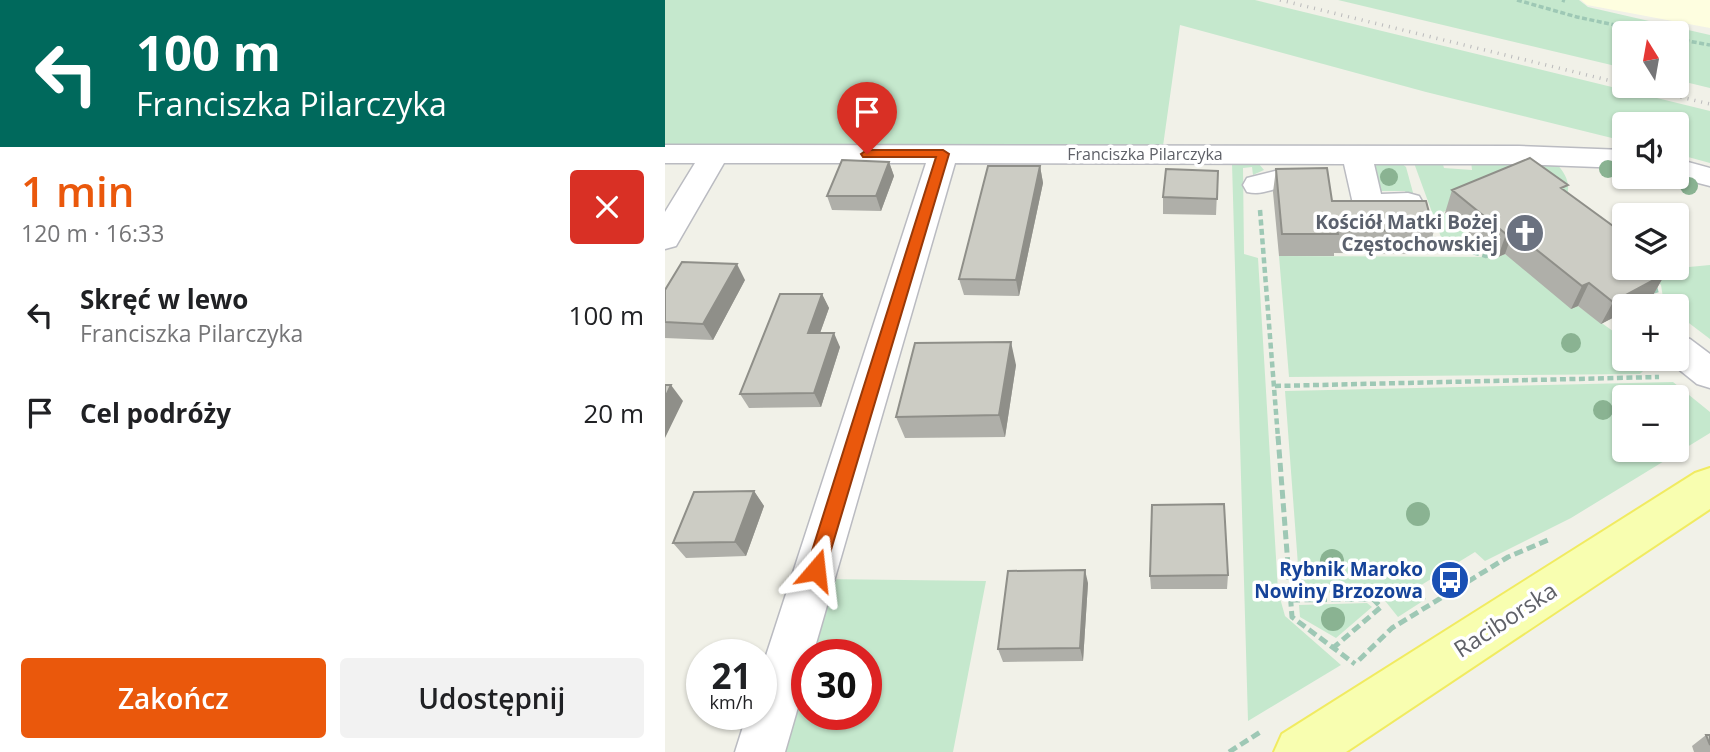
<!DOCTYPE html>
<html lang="pl">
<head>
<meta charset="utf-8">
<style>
  :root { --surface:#fff; --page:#f2f2f2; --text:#202124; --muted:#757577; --accent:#ea580c }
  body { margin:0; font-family:"Open Sans",sans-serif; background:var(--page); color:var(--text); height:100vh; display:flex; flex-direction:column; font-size:26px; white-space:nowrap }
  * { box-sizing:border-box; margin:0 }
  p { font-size:23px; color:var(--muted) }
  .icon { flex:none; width:38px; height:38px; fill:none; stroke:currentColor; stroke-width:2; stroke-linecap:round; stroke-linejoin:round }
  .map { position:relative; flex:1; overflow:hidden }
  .panel { display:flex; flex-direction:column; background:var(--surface); width:665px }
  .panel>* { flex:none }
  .banner { background:#00695c; color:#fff; overflow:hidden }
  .needle { width:46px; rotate:349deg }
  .fabs { position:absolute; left:947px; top:21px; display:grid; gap:14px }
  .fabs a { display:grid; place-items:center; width:77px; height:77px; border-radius:7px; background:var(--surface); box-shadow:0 2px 5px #0004; font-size:35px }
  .speed { position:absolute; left:21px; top:639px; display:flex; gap:14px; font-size:35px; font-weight:700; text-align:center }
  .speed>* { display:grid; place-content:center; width:91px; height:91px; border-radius:50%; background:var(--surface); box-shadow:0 2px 5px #0004; line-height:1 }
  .speed small { font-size:18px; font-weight:400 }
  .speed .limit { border:10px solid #d22; background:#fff; color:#111 }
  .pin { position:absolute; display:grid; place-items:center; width:60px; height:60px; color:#fff; margin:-72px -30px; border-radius:50% 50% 50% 0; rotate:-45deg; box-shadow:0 0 7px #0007 }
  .pin .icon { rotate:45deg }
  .me { position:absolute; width:77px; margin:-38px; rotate:17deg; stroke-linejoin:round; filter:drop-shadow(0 0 5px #0008) }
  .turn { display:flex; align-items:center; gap:24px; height:147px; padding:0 21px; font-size:32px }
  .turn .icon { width:91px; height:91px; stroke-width:2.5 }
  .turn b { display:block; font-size:49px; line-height:60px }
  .round { display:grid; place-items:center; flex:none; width:74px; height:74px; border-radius:7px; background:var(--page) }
  .overview { display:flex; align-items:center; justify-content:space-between; height:119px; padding:0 21px }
  h1 { font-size:42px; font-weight:600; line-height:52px; color:var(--accent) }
  .action { display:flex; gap:14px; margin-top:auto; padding:14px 21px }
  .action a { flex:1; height:80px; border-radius:7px; background:var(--accent); color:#fff; font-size:28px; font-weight:600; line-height:80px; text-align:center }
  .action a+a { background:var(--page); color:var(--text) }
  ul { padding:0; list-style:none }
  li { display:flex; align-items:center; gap:21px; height:98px; padding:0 21px }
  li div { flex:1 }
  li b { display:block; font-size:26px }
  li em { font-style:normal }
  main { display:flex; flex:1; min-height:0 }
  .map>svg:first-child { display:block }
  .commercial { fill:#fefee0 }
  .green { fill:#c5e8cd; fill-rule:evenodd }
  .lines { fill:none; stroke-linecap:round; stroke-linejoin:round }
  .minor-casing { stroke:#babbc1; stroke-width:3 }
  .major-casing { stroke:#f1eb61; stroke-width:4 }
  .path-far2 { stroke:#9ec8b5; stroke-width:3.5; stroke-dasharray:5 2.5; stroke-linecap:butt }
  .path-far1 { stroke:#9ec8b5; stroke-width:4.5; stroke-dasharray:6 3.5; stroke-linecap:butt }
  .path { stroke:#9ec8b5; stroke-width:5; stroke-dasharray:9 4.5; stroke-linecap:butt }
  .minor { fill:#fff; fill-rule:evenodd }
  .major { fill:#f8feb0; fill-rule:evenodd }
  .rail { stroke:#bababb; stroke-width:3.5; stroke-dasharray:1 6; stroke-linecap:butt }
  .tree { fill:#8ab392 }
  .wall { fill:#afafa9 }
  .shaded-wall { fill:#8f8f89 }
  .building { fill:#ccccc4; stroke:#8f8f89; stroke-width:2 }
  .route { fill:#ea580c; stroke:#983908; stroke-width:2 }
  .labels { text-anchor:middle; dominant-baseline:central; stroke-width:7; stroke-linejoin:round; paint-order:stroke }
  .far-street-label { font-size:16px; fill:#5f6168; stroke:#fff }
  .worship-label { font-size:19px; font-weight:bold; fill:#5b616d; stroke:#fff; text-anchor:end }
  .transit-label { font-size:19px; font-weight:bold; fill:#164399; stroke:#fff; text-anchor:end }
  .near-street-label { font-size:23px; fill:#5f6168; stroke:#fff }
</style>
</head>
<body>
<main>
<section class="panel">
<div class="banner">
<div class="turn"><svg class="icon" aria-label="left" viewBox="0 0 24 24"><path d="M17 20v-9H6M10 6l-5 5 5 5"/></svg><div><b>100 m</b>Franciszka Pilarczyka</div></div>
</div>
<div class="overview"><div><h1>1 min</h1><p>120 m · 16:33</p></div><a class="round" style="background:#d93025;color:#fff"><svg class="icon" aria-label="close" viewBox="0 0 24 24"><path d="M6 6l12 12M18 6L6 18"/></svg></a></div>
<ul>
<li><svg class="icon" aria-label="left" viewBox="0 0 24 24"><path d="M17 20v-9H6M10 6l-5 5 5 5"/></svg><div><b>Skręć w lewo</b><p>Franciszka Pilarczyka</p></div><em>100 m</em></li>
<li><svg class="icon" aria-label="arrive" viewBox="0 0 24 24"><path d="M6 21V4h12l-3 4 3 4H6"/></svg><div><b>Cel podróży</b></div><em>20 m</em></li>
</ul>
<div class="action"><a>Zakończ</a><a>Udostępnij</a></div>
</section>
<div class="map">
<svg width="1045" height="752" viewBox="0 0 1045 752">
  <rect width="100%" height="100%" fill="#f1f1e8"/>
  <path class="commercial" d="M916,0H1045V28L922,5Z"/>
  <path class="green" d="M0,0H590L1045,111V163L1012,154V124H959V141L761,92L515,25L498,146H0Z
    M673,0H914L923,7L1045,35V88L1012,80V33H959V68Z
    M777,161L779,168L807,170L806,161L890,162C905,178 907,189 897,208L857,179L778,212L810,240L776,237L749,163Z
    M567,163L594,164L599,170L588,175L587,167L578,168L579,254L593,258L613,591L620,616L676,665L583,721Z
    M713,163H736L741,167L750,200L743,199L740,191H709L706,166Z
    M840,254L959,339V359H983L987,362L975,374L624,377L614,256L833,257Z
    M1045,265V339L1012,314V306L999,304L996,285L982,271Z
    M1008,382L1045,412V433L906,518L820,561L810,552L753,587L761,599L733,617L717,597L698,593L635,592L620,391ZM959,397H1012V450H959Z
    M158,579L321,581L288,752H111ZM142,654H201V714H142Z
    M702,603L707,607L671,638L635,617L634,605Z"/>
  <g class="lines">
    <defs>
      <path id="minor" d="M0,145L854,146L959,150V168L854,164H709L716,194L743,193L754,196L758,203L754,210C735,215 711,216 692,211L688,204L679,164L290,163L148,654H142V676L120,752H70L82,714H96V671L261,163H59L11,246L0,249V212L30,163H0Z
        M1012,159L1045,168V186L1010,177Z
        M614,170L657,172L661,179L657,186C643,189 630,187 616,188C603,190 596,195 582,192L578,185L582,178Z
        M1012,335L1025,339L1045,354V388L1032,384L1001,359H1012Z"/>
      <path id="major" d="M1045,468V509L681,752H609L617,734L1030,473Z"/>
    </defs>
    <use href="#minor" class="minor-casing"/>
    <use href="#major" class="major-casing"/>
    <path class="path-far2" d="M852,0L912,17L988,33
      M897,0L900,1
      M1012,39L1045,45"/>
    <path class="path-far1" d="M595,210L613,438
      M765,236L767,240L821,256L828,253
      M990,287L995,306
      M610,386L994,377"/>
    <path class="path" d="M613,436L627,617L690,664
      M626,600L708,599L716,607L668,648
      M694,660L727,628L843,557L883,540
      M564,752L597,731"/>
    <use href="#minor" class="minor"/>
    <use href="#major" class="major"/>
    <path class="rail" d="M615,0L959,84
      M968,86L1045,104"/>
  </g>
  <g class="tree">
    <circle cx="943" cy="169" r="9"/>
    <circle cx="724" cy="177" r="9"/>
    <circle cx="1024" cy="186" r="9"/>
    <circle cx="906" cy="343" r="10"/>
    <circle cx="938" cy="410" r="10"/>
    <circle cx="753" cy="514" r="12"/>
    <circle cx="667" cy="561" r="12"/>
    <circle cx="668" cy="619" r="12"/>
  </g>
  <path class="wall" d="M224,162L229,176L216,211L167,210L162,196Z
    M375,166L378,183L354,296L299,295L294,279Z
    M611,169L667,201L769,231L762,254L669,253V256H614L608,192Z
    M553,171L551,215L498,214V197Z
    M787,190L900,191L959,268L1000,274L987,297L936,324L913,306L906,309L840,254L833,257L780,213Z
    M80,280L48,340L0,338V290Z
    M157,294L164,308L155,333L175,347L156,407L84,408L75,394Z
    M351,365L340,437L240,438L231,417Z
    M89,491L99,506L81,556L21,558L8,543Z
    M563,575L562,589H486L485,576Z
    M423,583L418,661L338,662L333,649Z
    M1041,735H1045V752H1029L1027,746Z"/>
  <path class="shaded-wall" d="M224,162L229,176L216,211L211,196Z
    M375,166L378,183L354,296L351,280Z
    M848,231L840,254L833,257L841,234Z
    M72,264L80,280L48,340L38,324Z
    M1000,274L987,297L970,306H959V312L936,324L948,302Z
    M924,283L913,306L906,309L917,286Z
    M157,294L164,308L150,347L143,333Z
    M169,333L175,347L156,407L149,393Z
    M346,342L351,365L340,437L334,415Z
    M6,385L18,401L0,438V398Z
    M89,491L99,506L81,556L70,542Z
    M420,570L423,583L418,661L415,648Z"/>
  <path class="building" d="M865,158L903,185L896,188L959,234V268H991L1000,274L948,302L924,283L917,286L848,231L841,234L787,190Z
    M177,160L224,162L211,196H162Z
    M323,166H375L351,280L294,279Z
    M662,168L667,201H761L769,231L672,230L673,234H617L611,169Z
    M501,169L553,171L552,199L498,197Z
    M17,262L72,264L38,324L0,322V290Z
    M115,294H157L143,333H169L149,393L75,394Z
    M346,342L334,415L231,417L250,343Z
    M0,385H6L0,398Z
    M89,491L70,542L8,543L29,492Z
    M559,504L563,575L485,576L487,505Z
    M420,570L415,648L333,649L343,571Z
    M1041,735H1045V745Z"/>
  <path class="route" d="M202,150H278L284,154L160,570L157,576L151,579L144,576L141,570L271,157H198L196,154Z"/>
  <defs>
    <symbol id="church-disc" viewBox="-11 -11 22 22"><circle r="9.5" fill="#6b7280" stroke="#fff"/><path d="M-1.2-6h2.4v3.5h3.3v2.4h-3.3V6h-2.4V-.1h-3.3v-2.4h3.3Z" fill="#fff"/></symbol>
    <symbol id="bus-disc" viewBox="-11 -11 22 22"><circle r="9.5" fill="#1a4fb4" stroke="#fff"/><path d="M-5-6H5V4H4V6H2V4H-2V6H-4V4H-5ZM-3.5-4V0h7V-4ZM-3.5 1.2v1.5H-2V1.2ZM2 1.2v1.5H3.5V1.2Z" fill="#fff"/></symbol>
  </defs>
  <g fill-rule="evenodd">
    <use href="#church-disc" x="838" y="211" width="44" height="44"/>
    <use href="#bus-disc" x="763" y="558" width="44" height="44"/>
  </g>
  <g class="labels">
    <g class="far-street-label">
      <text x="480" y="154">Franciszka Pilarczyka</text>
    </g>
    <g class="worship-label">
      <text x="833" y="222">Kościół Matki Bożej<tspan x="833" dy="22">Częstochowskiej</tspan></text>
    </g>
    <g class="transit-label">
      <text x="758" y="569">Rybnik Maroko<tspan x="758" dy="22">Nowiny Brzozowa</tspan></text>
    </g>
    <g class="near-street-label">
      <text transform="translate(840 619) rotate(-33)">Raciborska</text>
    </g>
  </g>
</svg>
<div class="fabs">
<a><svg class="needle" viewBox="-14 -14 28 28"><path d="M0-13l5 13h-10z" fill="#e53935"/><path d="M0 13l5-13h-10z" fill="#757577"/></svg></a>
<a><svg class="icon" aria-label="sound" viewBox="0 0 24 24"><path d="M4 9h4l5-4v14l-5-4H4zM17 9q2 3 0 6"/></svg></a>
<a><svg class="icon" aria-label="layers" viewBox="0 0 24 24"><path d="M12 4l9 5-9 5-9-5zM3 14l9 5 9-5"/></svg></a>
<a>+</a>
<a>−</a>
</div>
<div class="speed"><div>21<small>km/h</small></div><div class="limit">30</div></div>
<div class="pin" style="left:202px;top:154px;background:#d93025"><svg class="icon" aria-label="arrive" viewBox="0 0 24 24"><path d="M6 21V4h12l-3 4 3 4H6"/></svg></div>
<svg class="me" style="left:151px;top:570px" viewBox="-20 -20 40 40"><path d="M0-17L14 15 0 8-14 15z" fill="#ea580c" stroke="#fff" stroke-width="4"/></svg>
</div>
</main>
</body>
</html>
